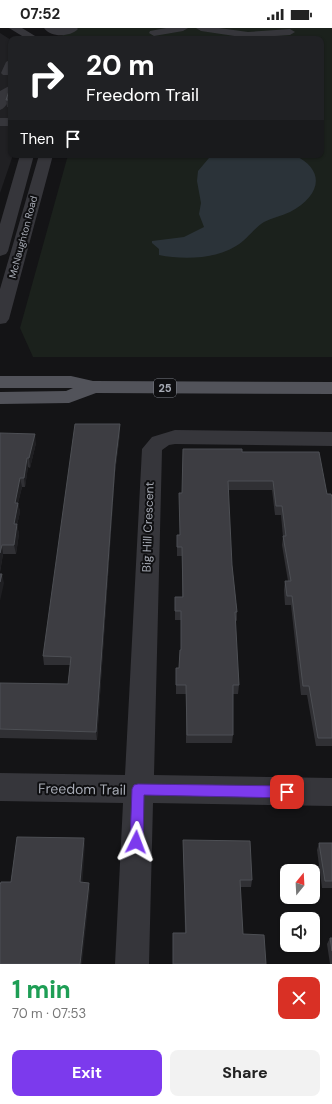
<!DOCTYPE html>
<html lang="en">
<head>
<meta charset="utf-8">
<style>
  :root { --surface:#fff; --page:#f2f2f2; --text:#222; --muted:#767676; --accent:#7c3aed }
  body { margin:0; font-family:"DM Sans",sans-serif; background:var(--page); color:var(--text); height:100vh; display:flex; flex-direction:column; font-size:15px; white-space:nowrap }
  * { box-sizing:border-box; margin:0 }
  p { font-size:13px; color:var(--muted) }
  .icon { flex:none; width:22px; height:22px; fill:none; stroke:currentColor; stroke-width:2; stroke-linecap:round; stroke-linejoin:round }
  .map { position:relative; height:936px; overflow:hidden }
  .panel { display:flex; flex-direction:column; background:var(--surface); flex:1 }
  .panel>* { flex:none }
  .hud { position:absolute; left:8px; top:8px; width:316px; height:122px; border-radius:8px; box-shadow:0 1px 3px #0004; background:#202124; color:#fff; overflow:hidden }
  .needle { width:26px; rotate:18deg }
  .tools { position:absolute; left:280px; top:836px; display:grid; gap:8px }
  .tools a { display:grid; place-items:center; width:40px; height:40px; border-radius:8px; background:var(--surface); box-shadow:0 1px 3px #0004; font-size:20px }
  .pin { position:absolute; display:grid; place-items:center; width:34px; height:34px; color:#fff; margin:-17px; border-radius:8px; box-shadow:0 2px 6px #0006 }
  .me { position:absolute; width:44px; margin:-22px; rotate:3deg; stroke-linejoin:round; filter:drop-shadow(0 0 3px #0008) }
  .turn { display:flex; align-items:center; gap:14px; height:84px; padding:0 12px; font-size:18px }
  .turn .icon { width:52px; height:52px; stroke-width:2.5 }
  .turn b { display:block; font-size:28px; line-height:34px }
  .then { display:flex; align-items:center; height:38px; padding:0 12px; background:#0003; gap:8px; font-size:15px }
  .round { display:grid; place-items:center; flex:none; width:42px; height:42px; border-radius:8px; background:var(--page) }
  .overview { display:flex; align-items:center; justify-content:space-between; height:68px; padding:0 12px }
  h1 { font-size:24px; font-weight:800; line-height:30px; color:#1e9e55 }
  .action { display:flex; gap:8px; margin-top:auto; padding:8px 12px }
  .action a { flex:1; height:46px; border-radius:8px; background:var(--accent); color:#fff; font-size:16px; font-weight:800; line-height:46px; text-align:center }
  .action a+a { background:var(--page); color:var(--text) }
  .status { display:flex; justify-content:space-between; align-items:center; height:28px; padding:0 20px; background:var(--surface); direction:ltr }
  .status svg { height:11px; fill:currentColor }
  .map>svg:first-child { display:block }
  .built { fill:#202023 }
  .green { fill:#1b211c }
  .water { fill:#2b3339 }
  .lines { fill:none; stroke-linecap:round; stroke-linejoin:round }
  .minor { fill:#36363b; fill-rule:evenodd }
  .major { fill:#52535a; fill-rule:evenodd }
  .wall { fill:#303034 }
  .shaded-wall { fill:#1f1f22 }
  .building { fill:#3d3d42; stroke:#4d4f54 }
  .route { fill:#7c3aed; stroke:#51269a }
  .labels { text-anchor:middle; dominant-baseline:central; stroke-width:4; stroke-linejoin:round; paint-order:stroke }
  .far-street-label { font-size:10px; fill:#a7abb5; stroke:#0f0f11 }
  .shield { fill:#0f0f11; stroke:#797c84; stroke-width:1 }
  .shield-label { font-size:11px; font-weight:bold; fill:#a7abb5 }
  .street-label { font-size:12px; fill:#a7abb5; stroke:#0f0f11 }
  .near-street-label { font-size:14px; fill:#a7abb5; stroke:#0f0f11 }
</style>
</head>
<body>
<div class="status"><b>07:52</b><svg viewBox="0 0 49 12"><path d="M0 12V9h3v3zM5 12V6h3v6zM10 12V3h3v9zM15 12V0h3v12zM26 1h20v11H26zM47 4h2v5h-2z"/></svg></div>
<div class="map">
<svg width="332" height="936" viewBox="0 0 332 936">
  <rect width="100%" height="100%" fill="#141416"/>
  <path class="built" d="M0,5L11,12V127H13L0,165Z"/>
  <path class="green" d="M66,0H332V329H33L20,300L68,127H321V11H61Z"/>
  <path class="water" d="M215,127H294C328,143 319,169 290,184C281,188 272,190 264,194C254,200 247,212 236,218C215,231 183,232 159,227V221L152,215V213L184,209L204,199L199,186L201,175L197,153L198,143L209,130Z"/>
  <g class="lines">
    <path class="minor" d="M9,0H22L40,11H27Z
      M44,0H77L78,1C70,9 51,10 44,0Z
      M166,0H188L183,3L154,8L149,5L150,3Z
      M196,0H219L248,4L290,1L295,4L290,7L248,10L201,3Z
      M11,31V47H3L1,45L6,34Z
      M11,57C11,65 9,79 0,82V63Z
      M0,90H11V98H0Z
      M20,127H34L8,223L6,226L0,228V196Z
      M39,127H53L9,291L6,295L0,296V261Z
      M175,402L332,404V418L175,416L169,417L162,422L154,747L332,750V778L153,775L149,936H115L123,775L0,773V745L125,747L142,421L152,409Z"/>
    <path class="major" d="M0,348H71L93,353L332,354V366L96,365L69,375L0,376V364L66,363L73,360H0Z"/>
  </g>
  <path class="wall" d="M11,57V79H7L6,72Z
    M120,396V405L115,445L97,712L0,710V655L68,656L70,637H44L43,628Z
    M0,405L36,415L30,440L28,439L25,459H22L18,475L20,484L17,497L19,506L16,526H3L0,544Z
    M242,424L332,469V718H316L307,667H301L291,577H285L284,562L285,553H288L282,517L283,509L281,487H275L272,462H228L232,537L237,584V593L235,592L239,657L238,666H233V707L232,715H186V666H176V640H179L181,622V592H175V569H182V528H177V516L180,507L182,465Z
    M183,812L252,852L251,859H240L243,906L185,905Z
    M319,815H332V863V860H322L317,822Z
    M330,910H332V936H330L327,916Z"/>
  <path class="shaded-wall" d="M120,396V405L115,445L97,712L96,704L115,436Z
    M35,406L36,415L30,440L29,430Z
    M27,430L28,439L25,459L24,450Z
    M20,450L22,459L18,475L20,484L17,497L19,506L16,526L14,517V496L15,475Z
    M2,517L3,526L0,544V525Z
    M2,546L4,555L0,573V554Z
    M84,810L85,817L82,862L80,854Z
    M89,855L90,862L82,936H80Z"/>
  <path class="building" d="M11,57V72H6Z
    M75,396H120L115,436L96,704L0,701V655L68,656L71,629L43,628Z
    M0,405L35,406L29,430H27L24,450H20L15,475H18L14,496H17L14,517H2L0,525Z
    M183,421H242V424H319L327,466H331L332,469V710H318L309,658H303L292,568H287L285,553H291L283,508H286L282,478H276L273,453H228L232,537L237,584H235L239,657H233V707H187L186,657H176V640H179L180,622H181V583H175V569H183L182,519H177V507H180L179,465H182Z
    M0,546H2L0,554Z
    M17,809L84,810L80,854L89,855L80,936H0V857L1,854H11Z
    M183,812L250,813L252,852H240L243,906L264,907L266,936H173V905H186Z
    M319,815H332V853H325Z
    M330,910H332V923Z"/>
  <path class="route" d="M138,756L287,758L292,760L293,764L292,768L287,770L144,767L143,814L141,818L136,820L132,818L130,814L132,761L134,757Z"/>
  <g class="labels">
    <g class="far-street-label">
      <text transform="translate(23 209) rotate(-75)">McNaughton Road</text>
    </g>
    <rect class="shield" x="154" y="351" width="22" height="18" rx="3"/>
    <g class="shield-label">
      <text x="165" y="360">25</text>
    </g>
    <g class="street-label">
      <text transform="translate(148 499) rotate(-88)">Big Hill Crescent</text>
    </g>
    <g class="near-street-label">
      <text transform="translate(82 761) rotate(1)">Freedom Trail</text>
    </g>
  </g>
</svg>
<div class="tools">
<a><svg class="needle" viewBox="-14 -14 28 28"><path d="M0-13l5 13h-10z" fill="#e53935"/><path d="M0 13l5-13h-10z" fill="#767676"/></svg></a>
<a><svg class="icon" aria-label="sound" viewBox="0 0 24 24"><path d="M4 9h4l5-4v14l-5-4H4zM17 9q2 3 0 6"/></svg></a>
</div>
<div class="pin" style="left:287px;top:764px;background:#d93025"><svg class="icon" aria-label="arrive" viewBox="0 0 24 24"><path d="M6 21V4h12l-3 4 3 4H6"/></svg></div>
<svg class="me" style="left:136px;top:814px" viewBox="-20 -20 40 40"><path d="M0-17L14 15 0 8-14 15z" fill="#7c3aed" stroke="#fff" stroke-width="4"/></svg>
<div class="hud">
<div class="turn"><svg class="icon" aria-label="right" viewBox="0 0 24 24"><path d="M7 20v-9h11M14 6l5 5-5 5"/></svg><div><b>20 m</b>Freedom Trail</div></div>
<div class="then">Then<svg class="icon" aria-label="arrive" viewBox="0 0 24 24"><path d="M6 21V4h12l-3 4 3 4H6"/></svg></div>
</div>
</div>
<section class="panel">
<div class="overview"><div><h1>1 min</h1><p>70 m · 07:53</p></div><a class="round" style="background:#d93025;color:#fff"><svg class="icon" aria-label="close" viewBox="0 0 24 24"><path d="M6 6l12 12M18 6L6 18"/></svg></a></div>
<div class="action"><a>Exit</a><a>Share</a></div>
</section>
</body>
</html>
